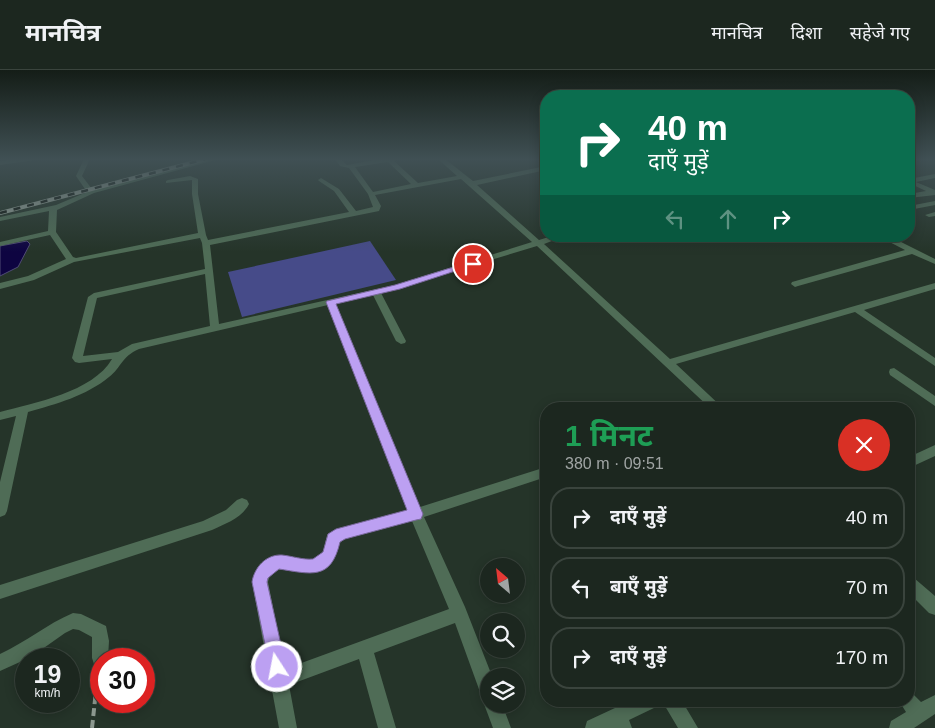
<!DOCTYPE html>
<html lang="hi">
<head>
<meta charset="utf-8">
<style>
  :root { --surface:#1c271f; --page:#29332c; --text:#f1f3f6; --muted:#a0a5a4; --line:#3a443d }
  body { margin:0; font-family:Arial,"Noto Sans Devanagari",sans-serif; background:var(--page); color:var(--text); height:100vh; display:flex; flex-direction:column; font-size:19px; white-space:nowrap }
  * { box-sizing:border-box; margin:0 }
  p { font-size:16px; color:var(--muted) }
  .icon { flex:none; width:28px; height:28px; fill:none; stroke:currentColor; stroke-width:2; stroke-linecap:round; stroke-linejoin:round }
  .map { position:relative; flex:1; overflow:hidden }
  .panel { position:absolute; left:540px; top:332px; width:375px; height:305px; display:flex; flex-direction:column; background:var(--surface); border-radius:20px; box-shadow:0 2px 12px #0003,0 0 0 1px var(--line) }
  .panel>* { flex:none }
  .guide { position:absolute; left:540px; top:20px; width:375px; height:152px; border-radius:20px; box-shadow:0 2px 12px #0003,0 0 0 1px var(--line); background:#0b6e4f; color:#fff; overflow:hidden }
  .needle { width:32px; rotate:332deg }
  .buttons { position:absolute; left:480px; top:488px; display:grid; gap:10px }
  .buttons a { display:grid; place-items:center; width:45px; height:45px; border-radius:50%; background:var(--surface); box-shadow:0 2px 12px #0003,0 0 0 1px var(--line); font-size:25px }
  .speed { position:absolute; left:15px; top:578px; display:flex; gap:10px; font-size:25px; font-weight:700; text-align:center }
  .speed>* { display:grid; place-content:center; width:65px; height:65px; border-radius:50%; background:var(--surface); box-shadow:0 2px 12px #0003,0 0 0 1px var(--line); line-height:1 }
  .speed small { font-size:12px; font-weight:400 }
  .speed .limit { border:8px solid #d22; background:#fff; color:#111 }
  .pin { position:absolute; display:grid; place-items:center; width:42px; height:42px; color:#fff; margin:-21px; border:2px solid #fff; border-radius:50%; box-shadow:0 1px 5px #0007 }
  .me { position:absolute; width:55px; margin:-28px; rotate:349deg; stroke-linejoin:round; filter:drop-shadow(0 0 4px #0008) }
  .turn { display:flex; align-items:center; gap:18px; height:105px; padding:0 25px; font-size:22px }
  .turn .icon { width:65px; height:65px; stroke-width:2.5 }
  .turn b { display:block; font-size:35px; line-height:42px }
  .lanes { display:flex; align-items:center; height:48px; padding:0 25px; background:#0003; justify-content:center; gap:25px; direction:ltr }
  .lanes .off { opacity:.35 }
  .round { display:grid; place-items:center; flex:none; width:52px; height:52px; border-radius:26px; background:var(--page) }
  .head { display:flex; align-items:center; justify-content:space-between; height:85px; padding:0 25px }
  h1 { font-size:30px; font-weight:700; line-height:38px; color:#1e9e55 }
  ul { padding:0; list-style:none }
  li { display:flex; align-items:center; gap:15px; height:62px; margin:0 10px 8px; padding:0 15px; border:2px solid var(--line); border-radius:20px }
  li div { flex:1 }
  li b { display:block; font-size:19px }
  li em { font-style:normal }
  header { display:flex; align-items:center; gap:30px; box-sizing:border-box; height:70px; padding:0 25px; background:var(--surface); border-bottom:1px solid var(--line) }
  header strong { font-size:24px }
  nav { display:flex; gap:28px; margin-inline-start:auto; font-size:18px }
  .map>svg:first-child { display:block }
  .green { fill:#464b89 }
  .water { fill:#0e0441; stroke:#4f4b74 }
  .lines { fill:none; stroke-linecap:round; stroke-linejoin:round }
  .path { stroke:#8d9990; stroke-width:4; stroke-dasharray:8 4; stroke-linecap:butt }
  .street { fill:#4f6c56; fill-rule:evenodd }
  .rail-casing { stroke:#95a198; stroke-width:4 }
  .rail { stroke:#131a15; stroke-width:2.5; stroke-dasharray:7; stroke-linecap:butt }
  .route { fill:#bca0f2; stroke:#7a689d }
</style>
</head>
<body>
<header>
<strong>मानचित्र</strong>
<nav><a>मानचित्र</a><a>दिशा</a><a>सहेजे गए</a></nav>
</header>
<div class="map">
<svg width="935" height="658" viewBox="0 0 935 658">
  <rect width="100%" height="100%" fill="#253429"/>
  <path class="green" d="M370,171L396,210L242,247L228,202Z"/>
  <path class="water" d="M27,171L30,174L18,197L0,206V176Z"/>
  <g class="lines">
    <path class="path" d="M92,658L98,602"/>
    <path class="street" d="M17,89H43L0,95V91Z
      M84,89H90L82,106L92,119L207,89H219L94,123L57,140L56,162L73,187L76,188L198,163L192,124V110L166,113V111L168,110L190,106L198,109V124L206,165L208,170L349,142L334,121L319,111L318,110L321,108L339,119L356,141L373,137L368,124L349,98L340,96L335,89H341L347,95L380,89H397L394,91L418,113L457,106L438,89H445L473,111L546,96V100L477,115L539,170L552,166H565L544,174L670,289L935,213V219L864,240L935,288V296L855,242L676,294L724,339H711L537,176L381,223L406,271L405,273L401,274L396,271L373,225L336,234L420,437L546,397V407L424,447L465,537L492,606H489V634H502L511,658H493L484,634L486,630L483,628L480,622L455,553L374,583L396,658H378L359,589L289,615L297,658H279L252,512C254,507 255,502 258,497C272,474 313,500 322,483C325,478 325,470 328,464L336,460L408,440L328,235L139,279C121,287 122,297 109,307C86,326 56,334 28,342L7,441L5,445L0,447V412L16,346L0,350V342C34,333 93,322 112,289L79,293L75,292L72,288L88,227L94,223L205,199L202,173L200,168L74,192L34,210L0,219V213L28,206L66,189L50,165L0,176V172L48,161L49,141L0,151V147L56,135L87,122L76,106ZM388,92L411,114L373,122L355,97ZM461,109L532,172L395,215L219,254L210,175L379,141L381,136L375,125ZM205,204L210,256L132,274L118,282L83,286L97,228ZM412,451L449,539L285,599L268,512L270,505C290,485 328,528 339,473L345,469Z
      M935,104V108L916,112L935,120V125L909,128V124L926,121L909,113V109Z
      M935,131V135L909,140V136Z
      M935,142V146L929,147L925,145Z
      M878,166H889L935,189V194L912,184L798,216L795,217L791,214L792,212L905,180Z
      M894,298L935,326V336L890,305L889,302L890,299Z
      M935,375V386L909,398V387Z
      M242,428L247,430L249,434C242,448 225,454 212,460L0,529V515L203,451L226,440L237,430Z
      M909,506L914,508L935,526V545L929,543L909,523Z
      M73,543L81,544L106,556L109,571L108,588L101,589V596L94,594L92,588V567L79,560L73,559L65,563L31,587L0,601V584C26,572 47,554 73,543Z
      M909,622L914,625L921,632L935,625V644L914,658H889L891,651L906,642L899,631H909Z
      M630,631H659L656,637L629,650L632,658H585L587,651Z
      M662,631H682L698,658H678Z"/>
    <defs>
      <path id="rail" d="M0,143L206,89"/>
    </defs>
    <use href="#rail" class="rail-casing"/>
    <use href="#rail" class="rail"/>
  </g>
  <linearGradient id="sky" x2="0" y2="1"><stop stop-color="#141d17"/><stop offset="0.49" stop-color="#405054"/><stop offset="1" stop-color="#405054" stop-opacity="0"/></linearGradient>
  <rect width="935" height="182" fill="url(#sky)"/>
  <path class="route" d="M470,192L477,194L400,219L336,234L423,444L421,449L416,450L345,469L340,472C331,511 311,504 279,499L268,508L267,512L286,597L283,603L277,606L271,603L252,512C254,498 266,484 282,485C292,486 303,490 313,489L323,482L328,464L336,459L407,440L326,232L327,231L395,215Z"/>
</svg>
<div class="buttons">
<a><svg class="needle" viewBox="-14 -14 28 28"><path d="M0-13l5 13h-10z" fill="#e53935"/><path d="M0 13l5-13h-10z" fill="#a0a5a4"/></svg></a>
<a><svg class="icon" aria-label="search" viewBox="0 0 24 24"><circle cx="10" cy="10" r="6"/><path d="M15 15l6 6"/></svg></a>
<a><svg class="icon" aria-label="layers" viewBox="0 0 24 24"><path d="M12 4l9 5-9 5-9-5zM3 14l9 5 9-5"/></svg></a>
</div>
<div class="speed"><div>19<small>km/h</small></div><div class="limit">30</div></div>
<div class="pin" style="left:473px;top:194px;background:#d93025"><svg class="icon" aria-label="arrive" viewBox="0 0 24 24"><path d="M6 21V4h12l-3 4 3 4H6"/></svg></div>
<svg class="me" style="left:277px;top:597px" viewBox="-20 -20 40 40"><circle r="17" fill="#bca0f2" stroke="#fff" stroke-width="3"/><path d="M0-11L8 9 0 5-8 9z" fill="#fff"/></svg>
<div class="guide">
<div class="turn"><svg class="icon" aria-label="right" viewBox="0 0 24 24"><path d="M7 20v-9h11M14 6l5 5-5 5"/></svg><div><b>40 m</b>दाएँ मुड़ें</div></div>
<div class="lanes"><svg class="icon off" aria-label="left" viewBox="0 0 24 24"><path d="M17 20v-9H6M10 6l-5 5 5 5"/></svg><svg class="icon off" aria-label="ahead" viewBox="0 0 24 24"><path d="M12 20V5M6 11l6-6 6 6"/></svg><svg class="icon" aria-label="right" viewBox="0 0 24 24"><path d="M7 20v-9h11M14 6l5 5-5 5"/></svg></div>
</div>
<section class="panel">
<div class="head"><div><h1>1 मिनट</h1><p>380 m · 09:51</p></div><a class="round" style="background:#d93025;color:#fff"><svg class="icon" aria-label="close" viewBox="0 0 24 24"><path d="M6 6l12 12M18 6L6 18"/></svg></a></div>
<ul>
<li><svg class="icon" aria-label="right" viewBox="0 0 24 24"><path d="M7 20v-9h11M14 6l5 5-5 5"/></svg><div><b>दाएँ मुड़ें</b></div><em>40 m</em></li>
<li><svg class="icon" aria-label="left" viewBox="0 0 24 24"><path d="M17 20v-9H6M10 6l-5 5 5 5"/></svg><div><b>बाएँ मुड़ें</b></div><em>70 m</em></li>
<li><svg class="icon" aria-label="right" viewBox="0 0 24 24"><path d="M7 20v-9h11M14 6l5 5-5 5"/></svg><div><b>दाएँ मुड़ें</b></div><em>170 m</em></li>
</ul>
</section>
</div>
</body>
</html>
